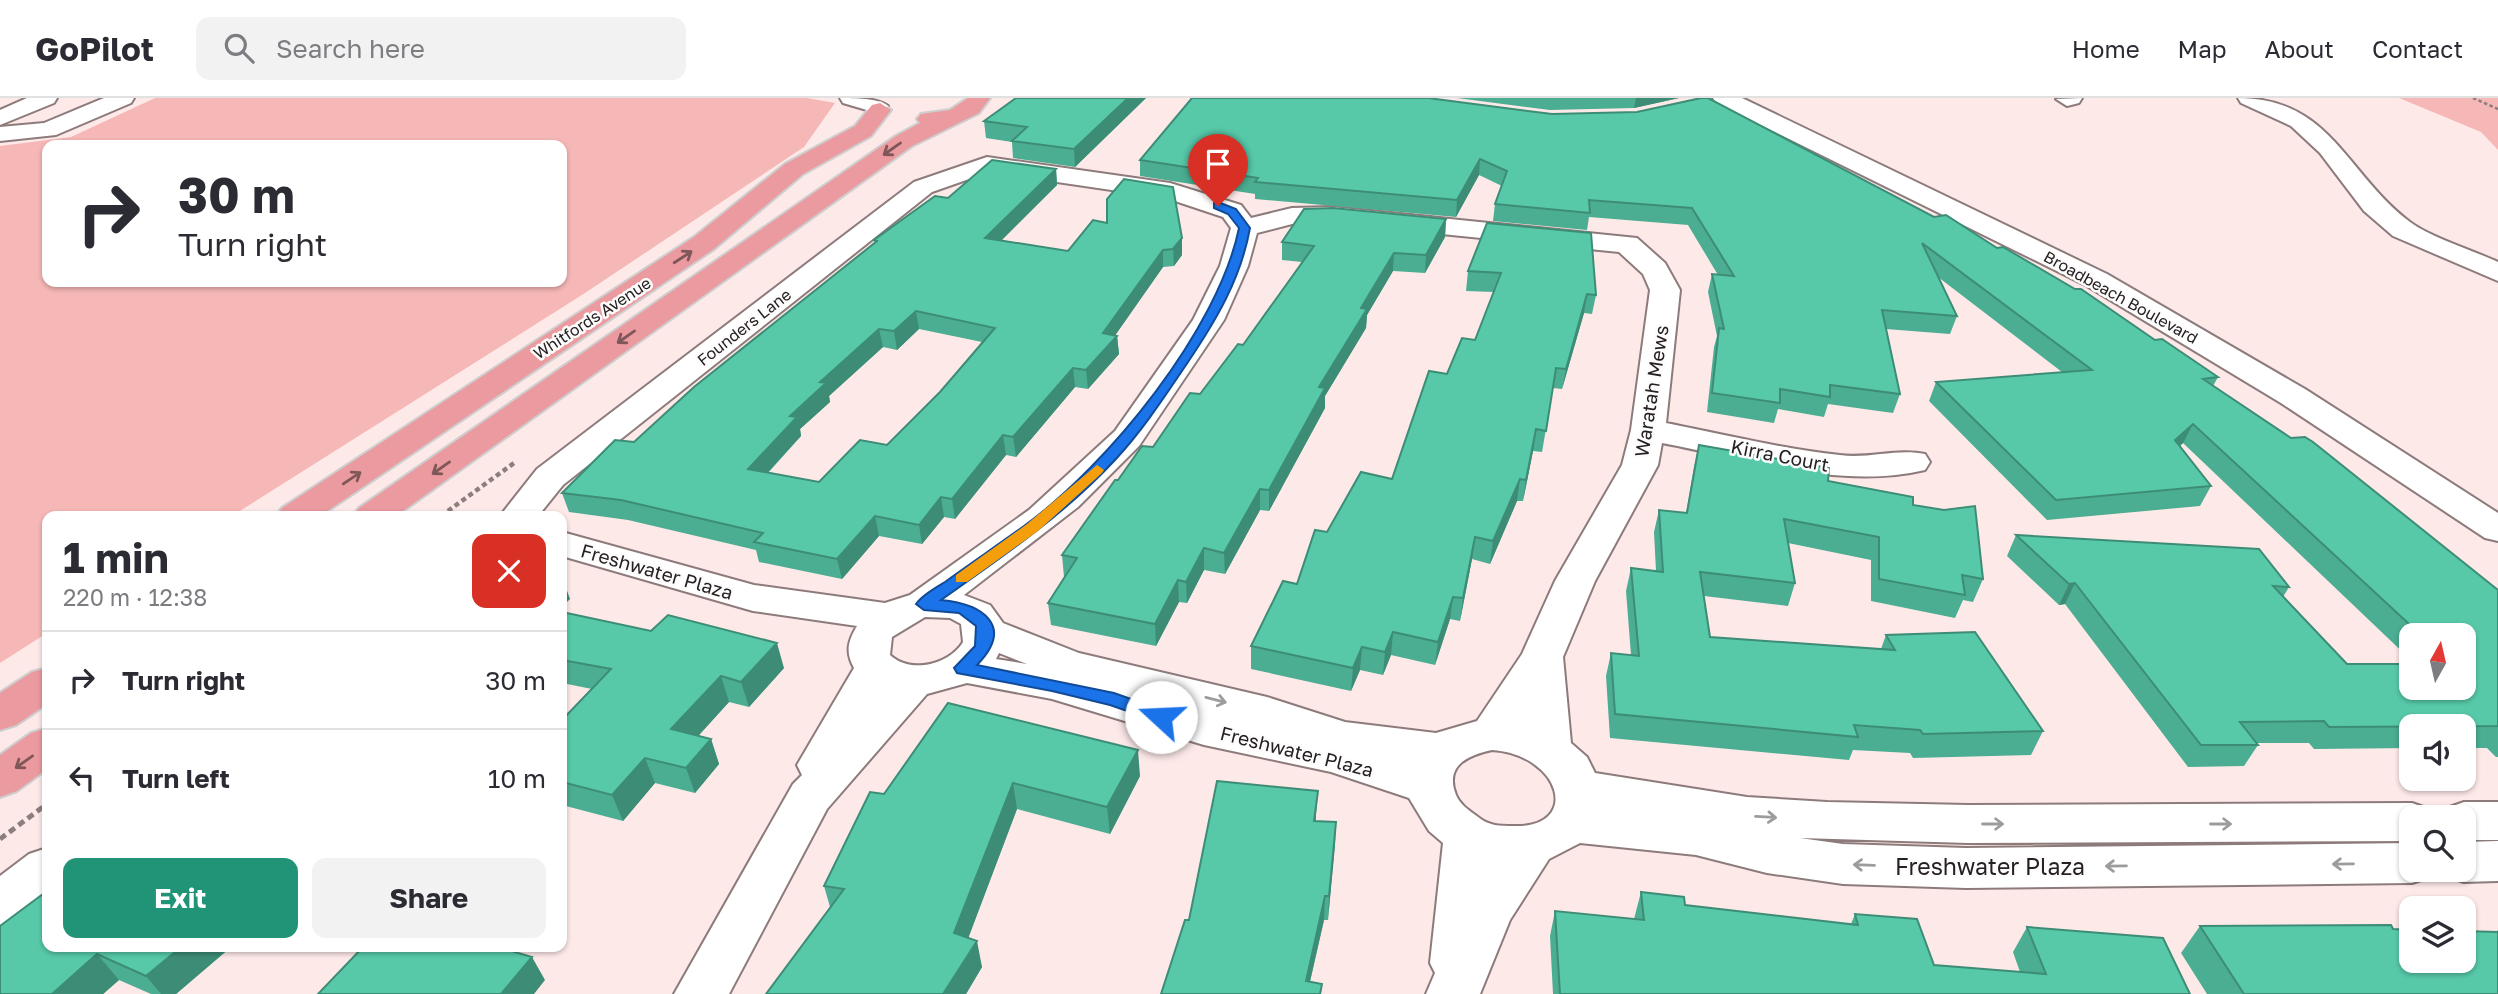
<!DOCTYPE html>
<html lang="en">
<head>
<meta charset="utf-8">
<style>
  :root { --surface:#fff; --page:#f2f2f3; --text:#2b2b33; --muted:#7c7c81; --line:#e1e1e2; --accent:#219478 }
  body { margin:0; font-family:"Golos Text",sans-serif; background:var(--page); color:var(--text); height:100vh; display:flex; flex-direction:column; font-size:26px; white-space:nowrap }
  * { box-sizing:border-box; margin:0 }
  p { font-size:23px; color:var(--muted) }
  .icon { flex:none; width:38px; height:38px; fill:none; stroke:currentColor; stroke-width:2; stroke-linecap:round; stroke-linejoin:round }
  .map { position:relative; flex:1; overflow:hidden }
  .drawer { position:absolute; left:42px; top:413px; width:525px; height:441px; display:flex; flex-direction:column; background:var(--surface); border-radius:14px; box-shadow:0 2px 5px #0004 }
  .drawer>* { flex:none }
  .guide { position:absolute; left:42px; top:42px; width:525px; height:147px; border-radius:14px; box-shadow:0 2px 5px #0004; background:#fff; color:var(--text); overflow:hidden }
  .needle { width:46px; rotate:8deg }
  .controls { position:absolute; left:2399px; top:525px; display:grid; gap:14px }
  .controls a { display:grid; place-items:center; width:77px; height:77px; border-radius:14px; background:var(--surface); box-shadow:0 2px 5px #0004; font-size:35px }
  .pin { position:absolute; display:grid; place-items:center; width:60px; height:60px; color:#fff; margin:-72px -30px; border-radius:50% 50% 50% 0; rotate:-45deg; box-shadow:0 0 7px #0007 }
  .pin .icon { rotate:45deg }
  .me { position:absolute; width:77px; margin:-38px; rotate:290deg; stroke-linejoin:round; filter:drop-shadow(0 0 5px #0008) }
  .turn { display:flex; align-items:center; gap:24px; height:147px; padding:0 21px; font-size:32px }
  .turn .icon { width:91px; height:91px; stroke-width:2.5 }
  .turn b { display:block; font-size:49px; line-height:60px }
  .round { display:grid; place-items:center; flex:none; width:74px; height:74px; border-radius:14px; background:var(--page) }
  .overview { display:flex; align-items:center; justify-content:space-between; height:119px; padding:0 21px }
  h1 { font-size:42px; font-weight:700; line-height:52px }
  .cta { display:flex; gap:14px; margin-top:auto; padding:14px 21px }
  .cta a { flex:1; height:80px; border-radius:14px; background:var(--accent); color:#fff; font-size:28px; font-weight:700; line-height:80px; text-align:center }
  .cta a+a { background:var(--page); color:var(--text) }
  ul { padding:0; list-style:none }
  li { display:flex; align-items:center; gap:21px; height:98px; padding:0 21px; border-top:2px solid var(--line) }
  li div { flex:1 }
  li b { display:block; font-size:26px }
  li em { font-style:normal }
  header { display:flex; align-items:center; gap:42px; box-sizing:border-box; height:98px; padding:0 35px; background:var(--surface); border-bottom:2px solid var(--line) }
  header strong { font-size:33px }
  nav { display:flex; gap:38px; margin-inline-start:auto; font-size:24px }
  .search { width:490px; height:63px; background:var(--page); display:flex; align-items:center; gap:18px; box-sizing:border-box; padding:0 24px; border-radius:14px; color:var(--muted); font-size:26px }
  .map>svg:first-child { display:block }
  .green { fill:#f6b8b6; fill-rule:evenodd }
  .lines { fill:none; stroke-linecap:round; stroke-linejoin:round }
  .minor-casing { stroke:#8d7b7b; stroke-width:4 }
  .major-casing { stroke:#cfcece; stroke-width:4 }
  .path-far2 { stroke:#8c7e7e; stroke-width:2.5; stroke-dasharray:3.5 2.5; stroke-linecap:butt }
  .path-far1 { stroke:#8c7e7e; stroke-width:4.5; stroke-dasharray:5 3.5; stroke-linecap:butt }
  .path { stroke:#8c7e7e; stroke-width:5; stroke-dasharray:7 4.5; stroke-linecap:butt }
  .minor { fill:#fff; fill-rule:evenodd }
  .major { fill:#eb9a9f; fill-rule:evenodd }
  .wall { fill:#4bad91; fill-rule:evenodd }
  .shaded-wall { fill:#3d8d76 }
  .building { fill:#57c9a9; stroke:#3d8d76; stroke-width:2; fill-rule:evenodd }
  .oneway { stroke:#7f5759 }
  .oneway2 { stroke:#9e9b9b }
  .route { fill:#1a73e8; stroke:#114b97; stroke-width:2 }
  .slow { fill:#f59e0b }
  .labels { text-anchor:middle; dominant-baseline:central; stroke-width:5; stroke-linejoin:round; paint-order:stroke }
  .far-street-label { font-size:16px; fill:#272020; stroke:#fcfcfc }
  .street-label { font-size:19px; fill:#272020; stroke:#fcfcfc }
  .near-street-label { font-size:23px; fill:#272020; stroke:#fcfcfc }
</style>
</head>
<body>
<header>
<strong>GoPilot</strong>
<div class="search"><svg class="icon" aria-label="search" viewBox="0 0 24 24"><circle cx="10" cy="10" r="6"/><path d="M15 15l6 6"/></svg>Search here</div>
<nav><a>Home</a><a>Map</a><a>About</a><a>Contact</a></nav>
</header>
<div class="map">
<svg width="2498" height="896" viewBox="0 0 2498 896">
  <rect width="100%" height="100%" fill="#fee9e9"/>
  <path class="green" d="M155,0H807L835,5L804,49L585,195L232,418H47V535L0,565V48L71,39ZM47,47H562V184H47Z
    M2399,0H2498V52L2481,34Z"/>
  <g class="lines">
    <defs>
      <path id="minor" d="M27,0H57L54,5L0,27V12Z
        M104,0H134L131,5L56,37L0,43V29L44,25Z
        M840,0C855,0 878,0 888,8L877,15L843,5Z
        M1713,0H1742L2107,176L2305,291L2498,415V443L2485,440L2281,305L2087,188L1716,5Z
        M2082,0L2079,5L2067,8L2056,1Z
        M2238,0C2331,0 2346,76 2410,124C2432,140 2472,152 2498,164V183L2393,138L2364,113L2320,55L2291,28L2241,5Z
        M987,59L1170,85L1241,107L1251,120L1292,110L1332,109L1637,140L1665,165L1680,192L1666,325C1723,336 1782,351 1840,357C1868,361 1898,350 1925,356L1930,364L1925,372C1841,392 1746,361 1662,345L1658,367L1595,483L1563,559L1571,645L1587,659L1595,675L1747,699L1827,704L1968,707L2412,705L2429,711L2434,719H2412V743L1968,745L1800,740L1843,746L1966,750L2412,745V772H2433L2430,779L2412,785L1966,790L1843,786L1767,775L1696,757L1580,745L1549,761L1510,822L1480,896H1426L1435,875L1430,865L1443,745L1429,733L1409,700L1331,674L1204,647L1052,601L967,585L927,596L827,711L729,896H674L793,686L802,677L797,667L854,570C845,554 848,543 857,528L753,513L562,458V434L754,487L885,505L910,497L1029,412L1115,333L1193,222L1220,168L1231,130L1223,119L1166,100L989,74L932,94L563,387L538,418H500L537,371L914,84ZM1332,125L1619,154L1643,176L1650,192L1631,332L1622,367L1555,483L1522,556L1477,623L1436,635L1345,624L1267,599L1079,555L1003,525L990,507L964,497L1078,409L1139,348L1224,222L1248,168L1257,135L1292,126ZM925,519L950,520L961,526L963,544C949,567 910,576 890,557L892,539ZM999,555L1027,566L996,561ZM1492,652C1562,657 1581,730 1514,728C1500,728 1489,728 1478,719C1470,713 1460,707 1456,697C1444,667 1469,657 1492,652Z
        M2464,704H2498V742H2464V719H2442L2447,710Z
        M2498,743V783L2464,784L2446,778L2443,772H2464V744Z
        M47,750V798L18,821L0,827V778L29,756Z"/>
      <path id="major" d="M968,0H990L979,15L912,48L396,418H353L359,410L896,38L920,25L917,21L921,16L950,12Z
        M880,5L891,12L871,38L803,76L714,151L320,418H276L282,410L694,139L785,66L855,28L872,7Z
        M47,570V606L16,627L0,632V595L32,574Z
        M47,630V671L17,693L0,699V657L31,635Z"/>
    </defs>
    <use href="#minor" class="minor-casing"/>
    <use href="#major" class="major-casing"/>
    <path class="path-far2" d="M2473,0L2498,11"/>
    <path class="path-far1" d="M441,418L514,365"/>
    <path class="path" d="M0,741L47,706"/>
    <use href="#minor" class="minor"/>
    <use href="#major" class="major"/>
  </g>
  <path class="wall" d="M1016,0H1146L1075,69L1013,60L1012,44L986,40L984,23Z
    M1192,0L1934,119L1997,150L2155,242L2218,279L2213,288L2498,492V659H2496L2487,650H2464V628H2412V650L2314,651L2309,645H2257L2258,647L2244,668L2188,669L2065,506L2059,507L2007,458L2016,437L2289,489L2283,499L2347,566L2464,590V537H2412V563L2183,345L2180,348L2211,388L2200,408L2047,422L1929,303L1936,284L2062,274L1938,179L1957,218L1950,236L1886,231L1900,296L1893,315L1828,306L1824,319L1778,311L1774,325L1707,314L1714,249L1717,238L1708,194L1712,176L1718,177L1688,127L1589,119L1587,132L1493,123L1495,106L1502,88L1479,77L1456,119L1255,101V96L1140,78V62Z
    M1457,0H1679L1634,10L1550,12Z
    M1056,71L1057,87L1001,142L1068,153L1107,125V101L1182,157L1174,168L1163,169L1115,237L1117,238L1119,256L1088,291L1075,289L1016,359L1006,357L955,421L944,419L922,446L879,438L842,481L759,464L756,452L628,422L569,414L562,395L634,344L874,145V142L948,100ZM919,231L982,244L940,294L887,347L819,384L768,375L801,338L800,331L830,304L829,298L883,249L897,252Z
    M1446,121L1445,139L1425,175L1393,173L1367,217L1366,230L1325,298V310L1269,413L1260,412L1225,476L1204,472L1187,505L1179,504L1156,548L1051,527L1048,505L1064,479L1062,457L1118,382L1153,349L1243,247L1302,164L1282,162V144Z
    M1487,125L1596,197L1592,216L1584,215L1562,291L1553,290L1542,354L1533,353L1523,403H1517L1490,466L1472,461L1460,523L1450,521L1435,567L1391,557L1383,577L1360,572L1351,593L1251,571V548L1297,486L1327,434L1392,381L1475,242L1494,194L1466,193L1468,173Z
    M1699,347L1913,407L1983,481L1973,504L1963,502L1955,520L1871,503V462L1788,445L1795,485L1788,508L1704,498L1710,539L1881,551L1886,537L2043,633L2031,657L1913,660L1910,655L1853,652L1849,662L1610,640L1606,578L1611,555L1631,557L1626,493L1631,470L1656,473L1654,434L1659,412L1686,415L1694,369Z
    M562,514L784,570L749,609L729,604L698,638L711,641L719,666L695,695L655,685L623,723L562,707V622L592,591L562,585Z
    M948,605L1140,678L1110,736L1017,711L968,840L982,869L966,896H766L830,809L824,788L884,696Z
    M1316,717V723L1336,724L1328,822H1324L1310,884L1322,886L1321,896H1161L1189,822Z
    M47,793L231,849L176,896H151L119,882L103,896H0Z
    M1641,794L1685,807L1851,826L1855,816L1934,867L2020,874L2013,854L2027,829L2190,896H1553L1550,838L1555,813L1634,821Z
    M2200,828L2496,834L2498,832V896H2207L2181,855Z"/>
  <path class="shaded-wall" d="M1128,0H1146L1075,69L1074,51Z
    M1636,0H1679L1634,10Z
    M1480,61L1479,77L1456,119L1457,102Z
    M1056,71L1057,87L987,157L985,140Z
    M1446,121L1445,139L1425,175L1426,157Z
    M1182,140V157L1174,168L1173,151Z
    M1163,152V169L1105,252L1117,238L1119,256L1088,291L1086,272L1103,235Z
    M1394,155L1393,173L1367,217L1366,230L1325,298V310L1269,413V392L1319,289L1361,210Z
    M1587,196L1584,215L1562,291L1566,271Z
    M916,213L919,231L897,252L894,233Z
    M879,231L883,249L829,298L830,304L800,331L801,338L753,390L748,371L790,318L820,284Z
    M1073,270L1075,289L1016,359L1013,339Z
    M2193,326L2183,345L2165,361L2175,342Z
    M1536,331L1533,353L1523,403L1526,382Z
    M1003,337L1006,357L955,421L952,401Z
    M1520,381L1517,403L1490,466L1493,443Z
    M1260,391V412L1225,476L1224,455Z
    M941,399L944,419L922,446L919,427Z
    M875,418L879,438L842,481L837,461Z
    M1475,439L1472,461L1460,523L1463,500Z
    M1204,450V472L1187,505L1186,484Z
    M562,479L570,501L562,509Z
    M1178,482L1179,504L1156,548L1155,526Z
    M2075,485L2065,506L2059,507L2069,486Z
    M1453,499L1450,521L1435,567L1438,544Z
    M1393,534L1391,557L1383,577L1385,554Z
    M777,545L784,570L749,609L741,584Z
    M1362,549L1360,572L1351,593L1353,570Z
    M721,578L729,604L681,657L671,631Z
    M711,641L719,666L695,695L686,670Z
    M1138,652L1140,678L1110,736L1107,709Z
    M645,660L655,685L623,723L612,697Z
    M1013,685L1017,711L960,862L954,835Z
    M1318,693L1316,717L1313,747L1314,723Z
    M1336,724L1335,748L1328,822L1329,798Z
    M1325,798L1324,822L1307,896L1306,883Z
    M977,843L982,869L966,896H943Z
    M181,849H231L176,896H161L146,878Z
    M97,856L119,882L103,896H52Z
    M532,859L545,882L534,896H501Z"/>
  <path class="building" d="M1016,0H1128L1074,51L1012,43L1027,29L984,23Z
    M1192,0H1428L1552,16L1637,14L1701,0H1708L1934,119L1946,117L1997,150L2003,149L2075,191H2081L2155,242L2162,241L2218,279L2203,281L2291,340L2305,339L2313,344L2498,492V628L2329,629L2324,623L2240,624L2258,647H2201L2075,485L2069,486L2016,437L2259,451L2289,489L2273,488L2347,566H2412V590H2464V537H2421L2193,326L2175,342L2211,388L2056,402L1936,284L2092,272L1922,145L1957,218L1882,212L1900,296L1830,287V299L1780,291V305L1712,295L1719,230L1724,231L1712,176L1734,178L1692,110L1589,102L1590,115L1495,106L1507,73L1480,61L1457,102L1255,84L1258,80L1140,62Z
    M992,62L1056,71L985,140L1068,153L1093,122L1107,125V101L1124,81L1173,89L1182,140L1173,151L1163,152L1103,235L1117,238L1086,272L1073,270L1013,339L1003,337L952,401L941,399L919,427L875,418L837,461L754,444L763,435L621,402L562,395L615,342L634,344L694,289L877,143L874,142L935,98L948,100ZM916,213L995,230L940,294L887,347L860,342L819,384L748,371L797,319L790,318L826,285L820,284L879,231L894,233Z
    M1333,110L1446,121L1426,157L1394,155L1361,210L1367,211L1319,289L1325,290L1269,392L1260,391L1224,455L1204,450L1186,484L1178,482L1155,526L1048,505L1077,460L1062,457L1115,382H1118L1142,348L1153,349L1190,295L1200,296L1238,246L1243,247L1314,148L1282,144L1304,111Z
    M1487,125L1591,135L1596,197L1587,196L1566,271L1556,270L1546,333L1536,331L1526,382L1520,381L1493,443L1475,439L1463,500L1453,499L1438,544L1393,534L1385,554L1362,549L1353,570L1251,548L1283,483L1297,486L1315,432L1327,434L1361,374L1392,381L1429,273L1447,276L1462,240L1475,242L1501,175L1468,173Z
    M1699,347L1829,370L1828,383L1913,399V407L1944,412L1975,408L1983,481L1962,477L1965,497L1879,481V439L1784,421L1795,485L1700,474L1710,539L1895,552L1886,537L1975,534L2043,633L1923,636L1920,632L1854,627L1858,639L1615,616L1611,555L1639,558L1631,470L1663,474L1659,412L1687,415Z
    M562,514L651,533L668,517L777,545L741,584L721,578L671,631L711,641L686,670L645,660L612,697L562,684V622L611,571L562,562Z
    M948,605L1138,652L1107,709L1013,685L954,835L977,843L943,896H766L844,791L824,788L870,694L884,696Z
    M1217,683L1318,693L1314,723L1336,724L1329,798H1325L1306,883L1322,886L1320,896H1161L1185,822H1189Z
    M47,793V849H181L146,878L97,856L52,896H0V828Z
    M1641,794L1684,799L1685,807L1858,827L1855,816L1917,821L1934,867L2046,876L2027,829L2163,840L2190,896H1560L1555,813L1644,822Z
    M2391,827L2393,831L2412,832V863H2464V833L2498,834V896H2244L2200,828Z
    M363,849H498L532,859L501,896H318Z"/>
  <defs><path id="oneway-shaft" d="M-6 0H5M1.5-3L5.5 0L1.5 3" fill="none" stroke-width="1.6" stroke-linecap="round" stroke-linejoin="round" transform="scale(1.75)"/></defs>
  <g class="oneway">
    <use href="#oneway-shaft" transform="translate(892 51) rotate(145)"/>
    <use href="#oneway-shaft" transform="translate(683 159) rotate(-33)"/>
    <use href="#oneway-shaft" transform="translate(626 239) rotate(145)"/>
    <use href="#oneway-shaft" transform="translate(441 370) rotate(145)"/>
    <use href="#oneway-shaft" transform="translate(352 380) rotate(-34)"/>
    <use href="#oneway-shaft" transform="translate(24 664) rotate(145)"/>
  </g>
  <g class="oneway2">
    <use href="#oneway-shaft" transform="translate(1216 602) rotate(14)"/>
    <use href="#oneway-shaft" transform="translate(1766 719) rotate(3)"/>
    <use href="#oneway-shaft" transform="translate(1993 726)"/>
    <use href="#oneway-shaft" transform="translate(2221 726)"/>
    <use href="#oneway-shaft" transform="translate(2343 766) rotate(179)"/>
    <use href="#oneway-shaft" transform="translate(1864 767) rotate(-178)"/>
    <use href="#oneway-shaft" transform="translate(2116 768) rotate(179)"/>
  </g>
  <path class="route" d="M1218,104L1236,111L1250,130C1241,180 1217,221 1188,264C1165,298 1143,332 1115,362C1064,417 1002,459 941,502C983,506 1015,528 977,567L1114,595L1168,614L1170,619L1161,625L1110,607L1052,593L957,575L954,570L975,548L976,528L959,515L924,512L916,506C922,497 935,490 945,484C971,465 998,447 1024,428C1108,367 1218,232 1239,130L1228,116L1214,110V105Z"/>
  <path class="slow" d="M1097,367L1104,372L1102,375L1038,433L967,484H956V477L1027,426Z"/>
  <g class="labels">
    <g class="far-street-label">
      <text transform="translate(2121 199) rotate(29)">Broadbeach Boulevard</text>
      <text transform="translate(592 220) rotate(-33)">Whitfords Avenue</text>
      <text transform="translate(744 229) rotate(-38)">Founders Lane</text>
    </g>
    <g class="street-label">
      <text transform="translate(1651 293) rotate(-81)">Waratah Mews</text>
      <text transform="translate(1780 357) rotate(11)">Kirra Court</text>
      <text transform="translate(657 473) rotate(16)">Freshwater Plaza</text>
      <text transform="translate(1297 653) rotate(14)">Freshwater Plaza</text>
    </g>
    <g class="near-street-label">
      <text x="1990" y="768">Freshwater Plaza</text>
    </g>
  </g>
</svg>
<div class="controls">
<a><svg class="needle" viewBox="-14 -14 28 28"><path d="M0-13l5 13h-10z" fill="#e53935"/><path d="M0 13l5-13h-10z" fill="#7c7c81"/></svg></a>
<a><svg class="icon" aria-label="sound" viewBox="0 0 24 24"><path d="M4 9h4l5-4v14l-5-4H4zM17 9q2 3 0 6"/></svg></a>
<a><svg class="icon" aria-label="search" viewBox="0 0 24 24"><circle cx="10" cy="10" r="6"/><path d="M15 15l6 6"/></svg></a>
<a><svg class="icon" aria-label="layers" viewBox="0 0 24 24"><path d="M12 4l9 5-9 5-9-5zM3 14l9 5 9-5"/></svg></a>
</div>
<div class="pin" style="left:1218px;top:108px;background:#d93025"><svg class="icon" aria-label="arrive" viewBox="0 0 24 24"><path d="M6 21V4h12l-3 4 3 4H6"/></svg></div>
<svg class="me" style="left:1161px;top:619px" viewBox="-20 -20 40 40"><circle r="19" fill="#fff"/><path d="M0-13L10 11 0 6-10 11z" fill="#1a73e8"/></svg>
<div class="guide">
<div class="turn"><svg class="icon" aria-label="right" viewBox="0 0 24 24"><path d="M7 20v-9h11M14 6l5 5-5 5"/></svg><div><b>30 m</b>Turn right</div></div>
</div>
<section class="drawer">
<div class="overview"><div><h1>1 min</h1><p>220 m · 12:38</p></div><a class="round" style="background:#d93025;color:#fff"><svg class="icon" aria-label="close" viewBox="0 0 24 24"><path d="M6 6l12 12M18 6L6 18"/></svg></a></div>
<ul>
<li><svg class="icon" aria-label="right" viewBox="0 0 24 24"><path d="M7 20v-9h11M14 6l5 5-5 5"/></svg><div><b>Turn right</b></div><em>30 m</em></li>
<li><svg class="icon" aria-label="left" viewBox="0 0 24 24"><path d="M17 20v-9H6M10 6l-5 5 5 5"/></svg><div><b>Turn left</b></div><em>10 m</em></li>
</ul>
<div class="cta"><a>Exit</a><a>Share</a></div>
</section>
</div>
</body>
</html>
